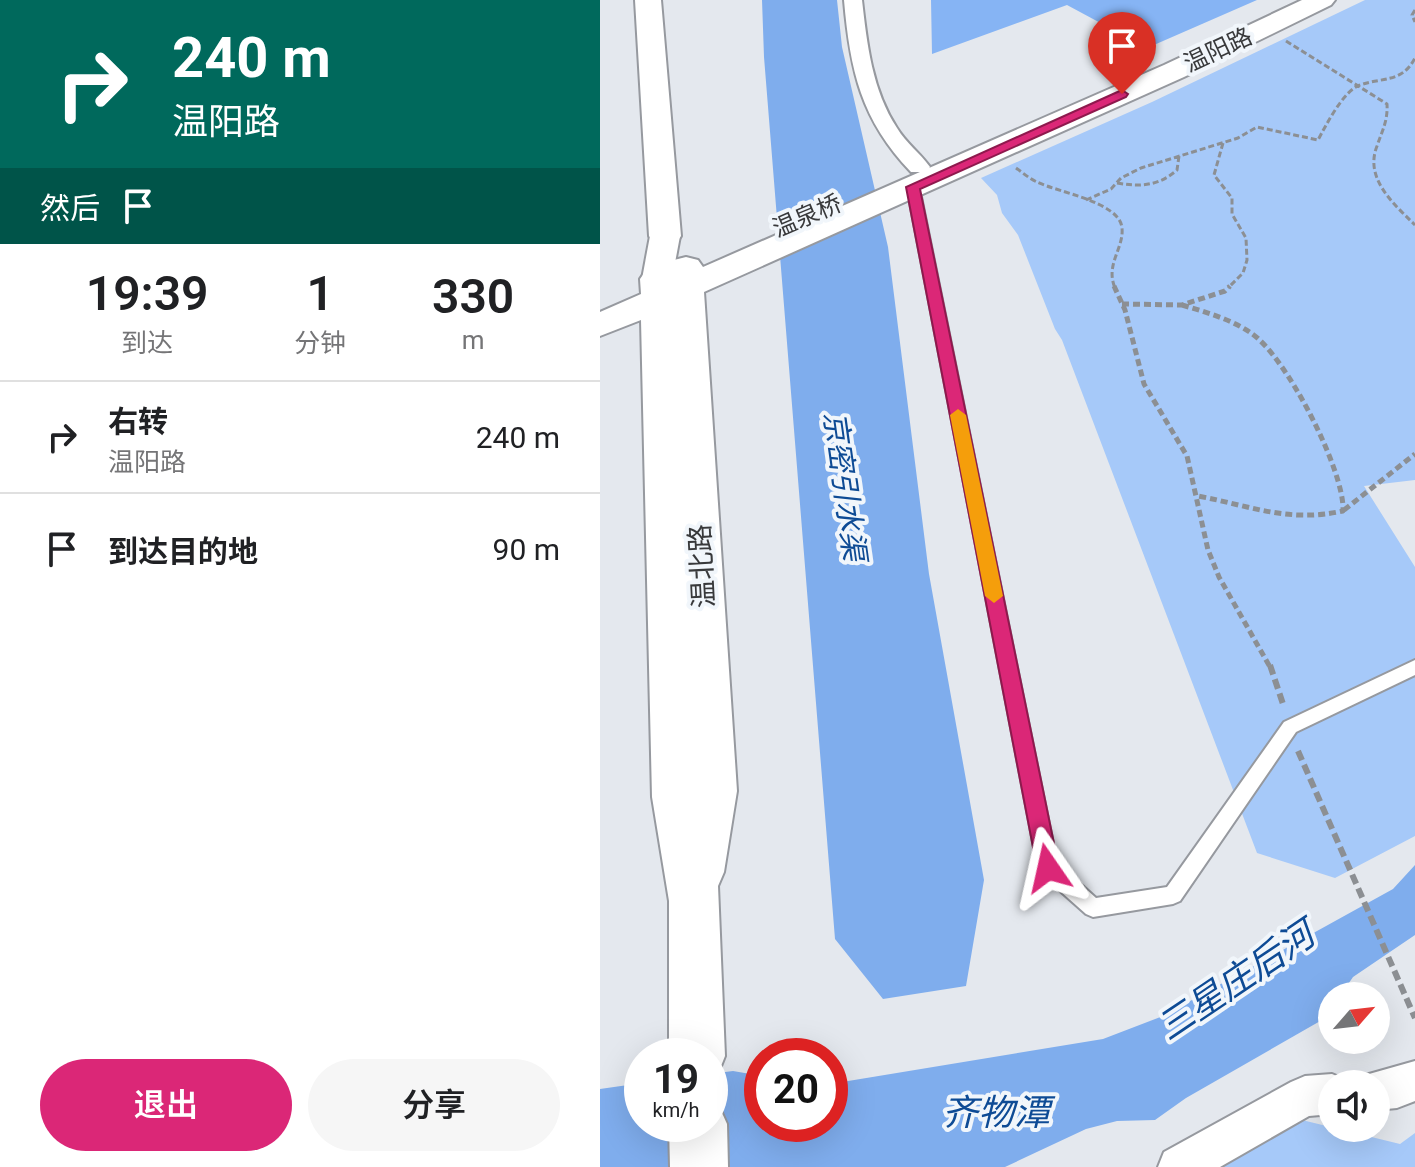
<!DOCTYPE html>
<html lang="zh">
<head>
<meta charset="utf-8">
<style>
  :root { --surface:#fff; --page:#f6f6f6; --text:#202124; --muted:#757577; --line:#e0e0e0; --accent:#db2777 }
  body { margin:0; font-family:Roboto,"Noto Sans SC",sans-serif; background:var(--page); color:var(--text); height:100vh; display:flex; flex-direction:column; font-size:30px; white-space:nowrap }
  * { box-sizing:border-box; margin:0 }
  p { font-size:26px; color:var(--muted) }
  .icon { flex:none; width:44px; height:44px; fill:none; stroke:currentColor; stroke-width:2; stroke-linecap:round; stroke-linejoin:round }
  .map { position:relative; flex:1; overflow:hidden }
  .panel { display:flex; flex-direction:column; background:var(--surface); width:600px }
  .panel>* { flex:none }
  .banner { background:#00695c; color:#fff; overflow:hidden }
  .needle { width:52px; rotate:62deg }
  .controls { position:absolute; left:718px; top:982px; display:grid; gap:16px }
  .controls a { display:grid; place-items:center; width:72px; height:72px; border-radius:50%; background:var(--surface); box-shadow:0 8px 32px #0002; font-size:40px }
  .speed { position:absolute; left:24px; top:1038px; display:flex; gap:16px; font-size:40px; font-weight:700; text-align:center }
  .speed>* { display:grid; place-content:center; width:104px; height:104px; border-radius:50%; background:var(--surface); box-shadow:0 8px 32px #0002; line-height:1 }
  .speed small { font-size:20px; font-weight:400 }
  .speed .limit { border:12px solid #d22; background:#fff; color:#111 }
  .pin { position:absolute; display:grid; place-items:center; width:68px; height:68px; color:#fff; margin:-82px -34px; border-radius:50% 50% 50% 0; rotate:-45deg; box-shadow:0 0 8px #0007 }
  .pin .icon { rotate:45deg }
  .me { position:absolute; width:88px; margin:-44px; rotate:349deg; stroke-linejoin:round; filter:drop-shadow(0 0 6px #0008) }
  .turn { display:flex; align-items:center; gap:28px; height:168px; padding:0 40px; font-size:36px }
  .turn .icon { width:104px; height:104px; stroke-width:2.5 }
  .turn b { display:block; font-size:56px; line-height:68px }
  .then { display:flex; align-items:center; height:76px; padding:0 40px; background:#0003; gap:16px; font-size:30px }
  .eta { display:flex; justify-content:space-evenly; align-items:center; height:136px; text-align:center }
  .eta b { font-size:48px; font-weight:600; line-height:56px }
  .cta { display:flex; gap:16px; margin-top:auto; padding:16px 40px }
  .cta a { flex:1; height:92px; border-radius:48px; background:var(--accent); color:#fff; font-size:32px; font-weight:600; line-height:92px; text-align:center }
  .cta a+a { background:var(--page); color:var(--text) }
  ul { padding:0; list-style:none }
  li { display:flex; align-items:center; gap:24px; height:112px; padding:0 40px; border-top:2px solid var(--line) }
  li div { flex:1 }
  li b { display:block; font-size:30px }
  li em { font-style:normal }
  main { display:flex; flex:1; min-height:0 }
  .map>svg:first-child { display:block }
  .green { fill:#a6c9f9 }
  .forest { fill:#86b4f4 }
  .water { fill:#7faded }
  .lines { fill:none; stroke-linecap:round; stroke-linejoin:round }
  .service-casing { stroke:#96999f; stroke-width:4 }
  .minor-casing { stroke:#96999f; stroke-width:4 }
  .tertiary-casing { stroke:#96999f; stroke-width:4 }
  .secondary-casing { stroke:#96999f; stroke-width:4 }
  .path-far2 { stroke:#8c8f93; stroke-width:3; stroke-dasharray:6 3; stroke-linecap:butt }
  .path-far1 { stroke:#8c8f93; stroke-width:5; stroke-dasharray:7 4; stroke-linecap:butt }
  .path { stroke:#8c8f93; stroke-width:6; stroke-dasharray:10 5; stroke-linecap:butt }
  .service { fill:#fff; fill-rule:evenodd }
  .minor { fill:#fff; fill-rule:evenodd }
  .tertiary { fill:#fff; fill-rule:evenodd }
  .secondary { fill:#fff; fill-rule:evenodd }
  .route { fill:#db2777; stroke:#8e194d; stroke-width:2 }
  .slow { fill:#f59e0b }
  .labels { text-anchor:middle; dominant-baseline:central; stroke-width:8; stroke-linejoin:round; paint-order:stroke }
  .far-street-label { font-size:24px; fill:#38393b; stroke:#f1f6fb }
  .street-label { font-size:28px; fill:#38393b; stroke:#f1f6fb }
  .water-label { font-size:30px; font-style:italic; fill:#0e4b95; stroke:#f1f6fb }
  .near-water-label { font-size:36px; font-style:italic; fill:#0e4b95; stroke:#f1f6fb }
</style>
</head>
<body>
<main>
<section class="panel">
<div class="banner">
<div class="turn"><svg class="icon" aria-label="right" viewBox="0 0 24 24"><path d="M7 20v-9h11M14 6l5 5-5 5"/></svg><div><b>240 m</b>温阳路</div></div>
<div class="then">然后<svg class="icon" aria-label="arrive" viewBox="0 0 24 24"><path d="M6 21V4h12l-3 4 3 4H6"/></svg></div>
</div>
<div class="eta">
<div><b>19:39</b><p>到达</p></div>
<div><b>1</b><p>分钟</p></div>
<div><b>330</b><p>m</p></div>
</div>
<ul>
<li><svg class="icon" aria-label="right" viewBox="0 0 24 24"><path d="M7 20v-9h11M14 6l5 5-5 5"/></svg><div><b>右转</b><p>温阳路</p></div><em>240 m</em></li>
<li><svg class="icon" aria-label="arrive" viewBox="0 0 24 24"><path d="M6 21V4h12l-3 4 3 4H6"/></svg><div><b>到达目的地</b></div><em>90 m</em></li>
</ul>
<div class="cta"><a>退出</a><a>分享</a></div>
</section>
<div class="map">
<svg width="815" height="1167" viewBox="0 0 815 1167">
  <rect width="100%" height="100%" fill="#e4e8ee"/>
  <path class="green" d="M765,0H815V480L764,486L815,567V836L735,878L657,853L462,340L455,329L418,235L402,213L397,195L381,178L552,102Z
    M702,1120L800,1144L815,1133V1167H616Z"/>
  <path class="forest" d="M331,0H657L547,48L467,5L332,54Z"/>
  <path class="water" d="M162,0H237L242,47L288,247L329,574L384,880L366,986L283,999L235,939L164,57Z
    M815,865V935L753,977L740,996H732L729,1016L586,1098L555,1120L517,1121L486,1129L405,1167H0V1089L42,1083V1124H110V1074L133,1071L162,1076V1124H230V1084L503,1039L563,1016L793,889Z"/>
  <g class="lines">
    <defs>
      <path id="service" d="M313,183L319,187L457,863L496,898L567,887L684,722L815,660V675L696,732L580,901L573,904L493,917L486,914L441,874L438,868L307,187Z"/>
      <path id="minor" d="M244,0H262C267,44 272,90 297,128C306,143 320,153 330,167L327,172H311C261,120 250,70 244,0Z
        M815,1061V1101L797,1108L776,1110V1084H758L762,1076Z
        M732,1074L746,1080L748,1084H732V1114L709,1116L620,1167H558L564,1152L691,1082L705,1076Z"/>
      <path id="tertiary" d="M65,227L75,230L80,236L72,279L68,285L57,288L46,285L42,279L50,236L55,230Z"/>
      <path id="secondary" d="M35,0H61L81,236L76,243L65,246L54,243L49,236Z
        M702,0H735L731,5L584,77L104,292L137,791L124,872L118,886L125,1056L117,1076L110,1078V1056H69V901L52,797L41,320L0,336V312L41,294L40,279L45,272L57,269L70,273L74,260L86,257L98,260L103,267L564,65Z
        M110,1100L118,1104L127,1124L128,1167H70L69,1124H110Z"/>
    </defs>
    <use href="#service" class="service-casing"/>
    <use href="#minor" class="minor-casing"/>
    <use href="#tertiary" class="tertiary-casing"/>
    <use href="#secondary" class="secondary-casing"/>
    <path class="path-far2" d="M815,10L812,15L815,22
      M686,41L787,104C788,121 782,131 777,146C764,179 794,204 815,225
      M623,143L614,175L632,198V214L646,238L647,260L643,273L628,288
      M416,168C423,173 430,179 437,182C457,192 520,202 522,228C524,249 505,264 515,288
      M517,183C540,187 559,186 577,170L579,156
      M486,200L511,189L521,178L541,168L638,138L657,127L718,140C726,125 744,90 760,85C783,77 802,83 815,58"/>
    <path class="path-far1" d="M514,286L525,310L544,384L587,456L608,550L619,577L670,667
      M522,304L582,305L625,291L630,286
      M582,305C605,312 631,319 651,333C686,356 745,471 743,511C688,523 651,506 598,496
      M744,510L815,454"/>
    <path class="path" d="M670,665L684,707
      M698,751L815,1018"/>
    <use href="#service" class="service"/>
    <use href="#minor" class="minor"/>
    <use href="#tertiary" class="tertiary"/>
    <use href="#secondary" class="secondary"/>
  </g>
  <path class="route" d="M522,90L528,94L526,97L320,189L459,868L456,875L448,878L440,875L437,868L306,187Z"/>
  <path class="slow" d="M358,409L366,415L403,596L394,603L385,596L350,415Z"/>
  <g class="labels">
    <g class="far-street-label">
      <text transform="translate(618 50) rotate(-25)">温阳路</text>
      <text transform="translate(207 216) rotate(-23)">温泉桥</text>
    </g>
    <g class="street-label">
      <text transform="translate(102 566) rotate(-93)">温北路</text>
    </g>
    <g class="water-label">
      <text transform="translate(245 486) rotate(82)">京密引水渠</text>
    </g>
    <g class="near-water-label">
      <text transform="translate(636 981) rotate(-34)">三星庄后河</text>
      <text x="396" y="1113">齐物潭</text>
    </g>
  </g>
</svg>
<div class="controls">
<a><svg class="needle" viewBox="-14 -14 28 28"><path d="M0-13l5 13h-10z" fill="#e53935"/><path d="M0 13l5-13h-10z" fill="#757577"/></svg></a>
<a><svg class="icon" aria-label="sound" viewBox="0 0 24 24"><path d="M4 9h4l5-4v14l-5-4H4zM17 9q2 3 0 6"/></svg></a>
</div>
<div class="speed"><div>19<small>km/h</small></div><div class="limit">20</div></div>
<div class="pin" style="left:522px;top:94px;background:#d93025"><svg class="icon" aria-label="arrive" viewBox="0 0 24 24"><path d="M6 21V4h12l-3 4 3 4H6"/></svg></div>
<svg class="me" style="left:448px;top:868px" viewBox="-20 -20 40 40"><path d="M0-17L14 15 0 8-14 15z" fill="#db2777" stroke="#fff" stroke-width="4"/></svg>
</div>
</main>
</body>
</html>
